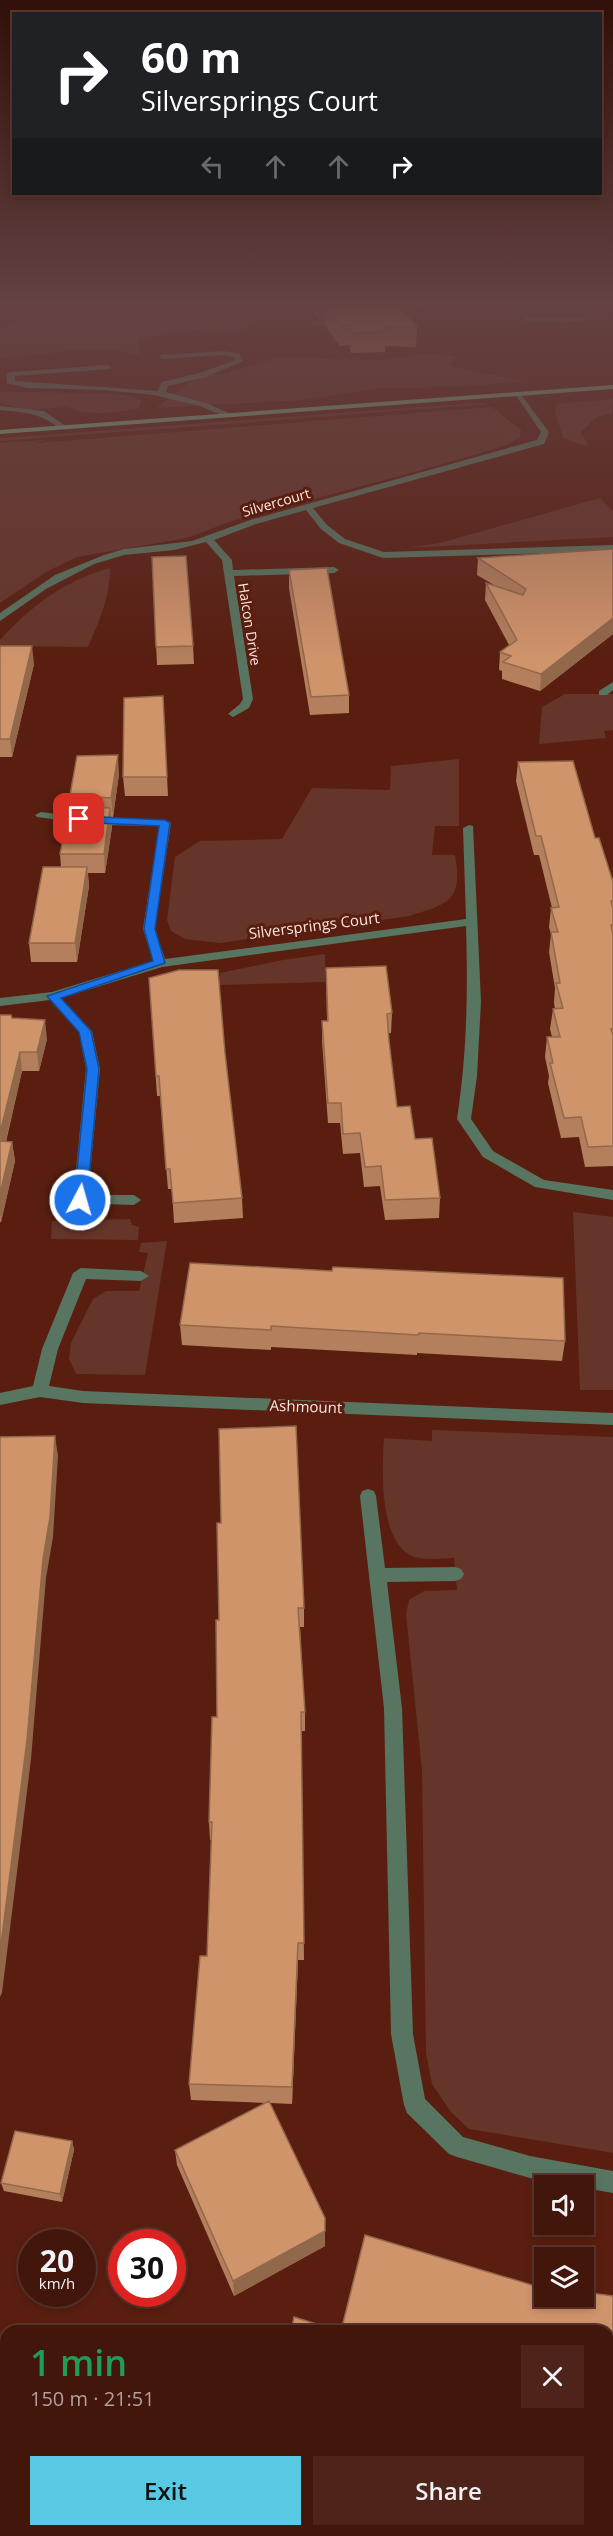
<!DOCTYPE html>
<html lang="en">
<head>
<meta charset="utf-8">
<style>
  :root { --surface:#43160c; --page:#4d231a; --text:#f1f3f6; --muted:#af9f9d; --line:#5b352d; --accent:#57c9e2 }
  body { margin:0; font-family:"Open Sans",sans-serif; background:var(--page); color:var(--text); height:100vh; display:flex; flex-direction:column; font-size:22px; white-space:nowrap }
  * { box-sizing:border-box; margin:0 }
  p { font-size:20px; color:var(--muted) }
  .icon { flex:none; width:33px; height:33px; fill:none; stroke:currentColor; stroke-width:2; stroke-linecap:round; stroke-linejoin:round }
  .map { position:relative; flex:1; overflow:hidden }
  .sheet { position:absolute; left:0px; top:2325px; width:614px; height:212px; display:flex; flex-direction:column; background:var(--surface); border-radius:18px 18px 0 0; box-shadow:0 3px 9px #0003,0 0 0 2px var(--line) }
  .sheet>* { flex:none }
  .top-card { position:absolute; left:12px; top:12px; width:590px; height:183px; border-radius:0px; box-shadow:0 3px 9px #0003,0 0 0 2px var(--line); background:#202124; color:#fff; overflow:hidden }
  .controls { position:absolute; left:534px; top:2175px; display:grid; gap:12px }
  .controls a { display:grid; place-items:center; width:60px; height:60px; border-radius:0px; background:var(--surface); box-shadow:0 3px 9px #0003,0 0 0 2px var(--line); font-size:30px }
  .speed { position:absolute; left:18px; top:2229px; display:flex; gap:12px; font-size:30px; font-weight:700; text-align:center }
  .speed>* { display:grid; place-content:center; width:78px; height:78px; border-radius:50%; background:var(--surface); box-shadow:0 3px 9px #0003,0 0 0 2px var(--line); line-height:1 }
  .speed small { font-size:15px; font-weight:400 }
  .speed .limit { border:9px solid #d22; background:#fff; color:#111 }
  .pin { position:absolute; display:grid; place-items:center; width:51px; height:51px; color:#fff; margin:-26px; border-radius:12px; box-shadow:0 3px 9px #0006 }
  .me { position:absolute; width:66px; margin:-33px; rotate:6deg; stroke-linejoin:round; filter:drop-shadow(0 0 4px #0008) }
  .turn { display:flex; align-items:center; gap:21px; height:126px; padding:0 30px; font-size:27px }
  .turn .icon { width:78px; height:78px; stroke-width:2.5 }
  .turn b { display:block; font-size:42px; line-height:51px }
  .lanes { display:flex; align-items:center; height:57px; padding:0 30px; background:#0003; justify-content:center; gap:30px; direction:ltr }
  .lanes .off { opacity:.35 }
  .round { display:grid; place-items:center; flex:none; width:63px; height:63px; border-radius:0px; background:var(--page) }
  .head { display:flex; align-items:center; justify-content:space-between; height:102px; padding:0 30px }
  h1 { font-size:36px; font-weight:600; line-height:45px; color:#1e9e55 }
  .cta { display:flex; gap:12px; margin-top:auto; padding:12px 30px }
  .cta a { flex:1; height:69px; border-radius:0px; background:var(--accent); color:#111; font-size:24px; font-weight:600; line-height:69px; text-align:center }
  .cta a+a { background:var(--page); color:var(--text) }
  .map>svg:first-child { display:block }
  .green { fill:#663529 }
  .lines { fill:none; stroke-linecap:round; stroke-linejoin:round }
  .minor { fill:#577560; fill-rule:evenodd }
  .major { fill:#75b58b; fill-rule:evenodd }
  .wall { fill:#b37f5c }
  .shaded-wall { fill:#92684b }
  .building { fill:#d0946b; stroke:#92684b; stroke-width:1.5 }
  .route { fill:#1a73e8; stroke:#114b97; stroke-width:1.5 }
  .labels { text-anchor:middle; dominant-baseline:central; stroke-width:6; stroke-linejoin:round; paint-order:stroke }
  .far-street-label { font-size:14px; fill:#fee6e0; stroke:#591e10 }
  .street-label { font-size:15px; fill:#fee6e0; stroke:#591e10 }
</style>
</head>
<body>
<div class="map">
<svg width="613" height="2536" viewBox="0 0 613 2536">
  <rect width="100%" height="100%" fill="#591e10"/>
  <path class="green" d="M144,304H283L271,312L296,317L251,321L244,329L224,332L194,330L139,338V355C93,343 47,355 0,358V326Z
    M427,354L456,356L450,366L524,381L462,387L381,388L302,400L157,408L197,376L227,373L278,358L380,360Z
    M0,392L95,393L126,395L141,401L138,409L105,413L81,412L67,407L24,410L0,402Z
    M613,399L612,413L597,417L581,432L589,447L563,438L555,411L557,404Z
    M477,403L490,404L0,441V438Z
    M492,407L521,430L520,438L507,445L440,465L232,521L187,538L77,557L46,572L0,603V443L44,440L36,443Z
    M600,498L613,511V537L407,548L440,543Z
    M110,568C110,597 99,622 88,647L0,646V640C31,606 65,580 110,568Z
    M565,694H613V730L604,731L606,738L539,744L542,707Z
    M459,759V826H435L432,855H455C463,901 449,904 409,916L220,943L185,939L171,931L167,920L175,857L200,841L282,839L312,788L390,790L391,766Z
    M325,954V982L219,985L220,973L283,960Z
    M573,1212L613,1217V1390H580Z
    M130,1219L132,1225L139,1227L138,1240L51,1239L52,1221Z
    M167,1241L145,1375L76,1374L69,1359L71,1343L93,1299L106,1291H139L148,1253L139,1252L141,1243Z
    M432,1430L613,1437V2153L469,2129L451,2112L432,2084L426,2053L422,1770L406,1614L409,1600L424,1591L457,1590L454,1558C440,1558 420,1562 408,1554C379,1534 382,1470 384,1438L432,1441Z
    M0,2509H6V2530H470L521,2536H0Z"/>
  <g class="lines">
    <path class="minor" d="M412,304H421C411,312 394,323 381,317Z
      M513,304H520L530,319L582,317L586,319L582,321L528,323Z
      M346,319L343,323L313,325L309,323Z
      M223,351L239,353L243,361L209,376L168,386L166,392L206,403L229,413V417H226L200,406L154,395L104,390L27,388L7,383V374L11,372L107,365L111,367L110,369L15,376V381L158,391L162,382L203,372L235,360L233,357L223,355L162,359L159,355Z
      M519,392L549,432L544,444L313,508L327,525L345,539L384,552L613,545V551L383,558L339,543L321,529L306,510L256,524L214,540L232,560L233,570L334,567L339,570L334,573L234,576L253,699L249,708L233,717L228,714L240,704L243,699L222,560L206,542L174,550L124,555L94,564L46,589L0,621V613L55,575L104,555L124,549L192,541L250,520L537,440L541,432L515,394Z
      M0,406L44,411L67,427L60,429C42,413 23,412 0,410Z
      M613,682V690L607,695H599V691Z
      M41,812L98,819L169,821L171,823L155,929L165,959L466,919L463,828L469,825L473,826L481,1002L477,1076L471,1119L493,1151L544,1180L613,1190V1200L535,1187L483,1157L457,1119C467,1053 468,993 466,926L162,967L61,998L92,1031L100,1069L88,1195H134L141,1200L134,1205L75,1203L73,1200L86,1069L79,1032L50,1000L0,1006V998L52,992L153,961L143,929L159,826L98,825L37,817L35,815Z
      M81,1268L141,1271L149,1276L141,1281L86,1279L58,1349L49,1386L83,1391L613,1413V1425L83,1403L40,1397L0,1405V1393L33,1386L42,1349L73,1273Z
      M368,1489L374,1491L376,1496L385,1568L455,1567L461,1569L464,1574L461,1579L455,1581L387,1582L402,1708L413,2034L425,2099L463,2137L530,2156L613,2171V2193L584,2188V2186L530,2178L457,2157L449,2154L407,2113L404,2105L391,2034L384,1708L360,1496L362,1491Z"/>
    <path class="major" d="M613,385V389L0,434V430Z"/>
  </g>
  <path class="wall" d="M307,304H397L417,327L416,347L385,346V352L351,353L349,345L340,346L325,326V319L319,320Z
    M613,549V634L540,691L502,679V671L499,670L500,652L509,645L485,600L486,583L494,585L477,575L478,558Z
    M152,557L193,646L194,664L157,665Z
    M289,570L349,695V713L310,715L289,588Z
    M0,646L34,664L12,757H0Z
    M163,696L168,796H125L123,777Z
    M518,762L595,838L613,882V1166L585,1167L579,1137L561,1138L548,1083L549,1076L545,1057L547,1037H552L550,1029L553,1009H555L554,1003L555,988L549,952L551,934L549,927L551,908H552L539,855H534L516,781Z
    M119,774L113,817H111L112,827L105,873H88L89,886L77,962H31L29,943L61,867L60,854L71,805L70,795Z
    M326,968L392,1013L391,1033H388L397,1107L415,1139L440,1198L439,1218L385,1220L380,1186L364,1187L360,1153L343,1154L340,1123H328L322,1041V1021H327Z
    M149,978L225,1053L242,1198L243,1218L174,1223L172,1189H168L160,1096H157Z
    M0,1015L12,1018L47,1039L39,1071H22L6,1142H12L15,1161L1,1222H0Z
    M190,1263L565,1341L562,1361L417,1353V1355L271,1347V1350L182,1345L180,1325Z
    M217,1523L304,1608V1627H300L305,1712V1731H301L304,1960H298L292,2104L270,2103L325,2246L234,2296L177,2165L175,2150L266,2103L191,2100L189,2084L207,1956L211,1840H210L209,1822L217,1717L219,1620Z
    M72,2141L74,2150L62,2202L4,2191L1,2183Z
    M532,2285L613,2296V2435L608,2434V2331Z"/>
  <path class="shaded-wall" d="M386,304L325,307V319L319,320L320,305Z
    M613,618V634L540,691L541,674Z
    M32,646L34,664L12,757L10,739Z
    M118,755L119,774L113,817L111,798Z
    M110,808L112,827L105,873L104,854Z
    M87,867L89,886L77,962L75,943Z
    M45,1020L47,1039L39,1071L37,1052Z
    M20,1052L22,1071L1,1161L0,1133Z
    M12,1142L15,1161L1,1222L0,1214V1194Z
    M55,1436L58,1456L53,1537L46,1578L31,1759L2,1993L0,1997V1952L43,1559Z
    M298,1943V1960L292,2104V2087Z
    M72,2141L74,2150L62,2202L60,2194Z
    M325,2231V2246L234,2296L233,2281Z"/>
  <path class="building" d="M351,304H397L417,327L384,326L385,332L351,333L350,325L340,326L325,307Z
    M613,549V618L541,674L503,662L511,656L500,652L517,640L486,583L523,595L526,589L478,558Z
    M186,556L193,646L156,647L152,557Z
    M327,568L349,695L311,697L289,570Z
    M0,646H32L10,739H0Z
    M163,696L167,777H123L124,698Z
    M118,755L111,798L70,795L77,756Z
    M573,761L595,838H599L613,882V901H611L613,909V925H611L613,935V1029H611L613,1035V1146L588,1147L581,1117L564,1118L550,1063H553L547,1037H560L553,1009L563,1008L556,983H560L551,932H558L551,908L559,907L541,836H536L518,762Z
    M69,805L110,808L104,854H60Z
    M43,867H87L75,943H29Z
    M386,966L392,1013L387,1014L389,1041L397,1107L410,1106L415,1139L432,1138L440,1198L385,1200L381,1166L365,1167L360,1133L343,1134L341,1103H328L322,1021H328L326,968Z
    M179,970H218L225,1053L242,1198L173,1203L170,1169H166L159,1076H156L149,978Z
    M0,1015H11L12,1018L45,1020L37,1052H20L0,1133Z
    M0,1141L12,1142L0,1194Z
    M190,1263L332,1271L333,1267L563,1278L565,1341L419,1333L418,1335L271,1326V1330L180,1325Z
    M296,1426L304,1608H298L305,1712H301L304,1943H298L292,2087L189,2084L200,1956H207L212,1822H209L212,1717H217L216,1620H219L217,1523H221L219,1429Z
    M55,1436L50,1517L43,1559L27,1740L0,1952V1437Z
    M269,2101L325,2218V2231L233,2281L175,2150Z
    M15,2131L72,2141L60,2194L1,2183Z
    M365,2235L532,2285L544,2287V2296H584V2292L613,2296V2422L608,2421V2331H341Z
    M294,2317L339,2331H291Z"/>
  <linearGradient id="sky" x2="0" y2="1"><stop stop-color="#311009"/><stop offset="0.46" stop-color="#644142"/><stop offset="1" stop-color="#644142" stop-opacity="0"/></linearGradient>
  <rect width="613" height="659" fill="url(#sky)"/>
  <path class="route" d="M79,816L165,820L170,823L155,929L165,963L61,998L91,1031L99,1069L87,1200L80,1204L74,1200L87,1069L79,1032L47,996L153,961L144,929L159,826L75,822L74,819Z"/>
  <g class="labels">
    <g class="far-street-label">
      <text transform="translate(276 502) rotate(-16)">Silvercourt</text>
      <text transform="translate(250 624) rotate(81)">Halcon Drive</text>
    </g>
    <g class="street-label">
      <text transform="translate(314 925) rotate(-7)">Silversprings Court</text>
      <text transform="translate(306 1406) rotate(2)">Ashmount</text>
    </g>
  </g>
</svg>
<div class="controls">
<a><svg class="icon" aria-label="sound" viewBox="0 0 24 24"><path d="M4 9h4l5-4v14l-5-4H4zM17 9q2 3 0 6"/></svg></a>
<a><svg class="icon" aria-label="layers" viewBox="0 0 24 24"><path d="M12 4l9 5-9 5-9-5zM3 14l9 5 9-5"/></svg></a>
</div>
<div class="speed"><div>20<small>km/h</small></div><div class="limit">30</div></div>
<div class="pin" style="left:79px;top:819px;background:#d93025"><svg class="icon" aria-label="arrive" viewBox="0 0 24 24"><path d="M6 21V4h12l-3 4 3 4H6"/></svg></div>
<svg class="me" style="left:80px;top:1200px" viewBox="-20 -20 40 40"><circle r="17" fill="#1a73e8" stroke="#fff" stroke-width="3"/><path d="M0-11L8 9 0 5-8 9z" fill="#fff"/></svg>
<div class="top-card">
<div class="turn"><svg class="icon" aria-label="right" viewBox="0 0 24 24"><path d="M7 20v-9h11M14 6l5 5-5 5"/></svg><div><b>60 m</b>Silversprings Court</div></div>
<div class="lanes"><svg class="icon off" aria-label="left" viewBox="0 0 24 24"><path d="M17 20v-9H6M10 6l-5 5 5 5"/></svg><svg class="icon off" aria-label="ahead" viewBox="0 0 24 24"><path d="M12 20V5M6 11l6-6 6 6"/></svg><svg class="icon off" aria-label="ahead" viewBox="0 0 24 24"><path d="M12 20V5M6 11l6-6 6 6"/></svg><svg class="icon" aria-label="right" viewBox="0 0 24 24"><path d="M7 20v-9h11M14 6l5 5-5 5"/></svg></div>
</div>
<section class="sheet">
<div class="head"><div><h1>1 min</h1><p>150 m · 21:51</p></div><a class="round"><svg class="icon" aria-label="close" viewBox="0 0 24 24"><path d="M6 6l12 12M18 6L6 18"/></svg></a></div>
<div class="cta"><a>Exit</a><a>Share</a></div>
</section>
</div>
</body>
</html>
